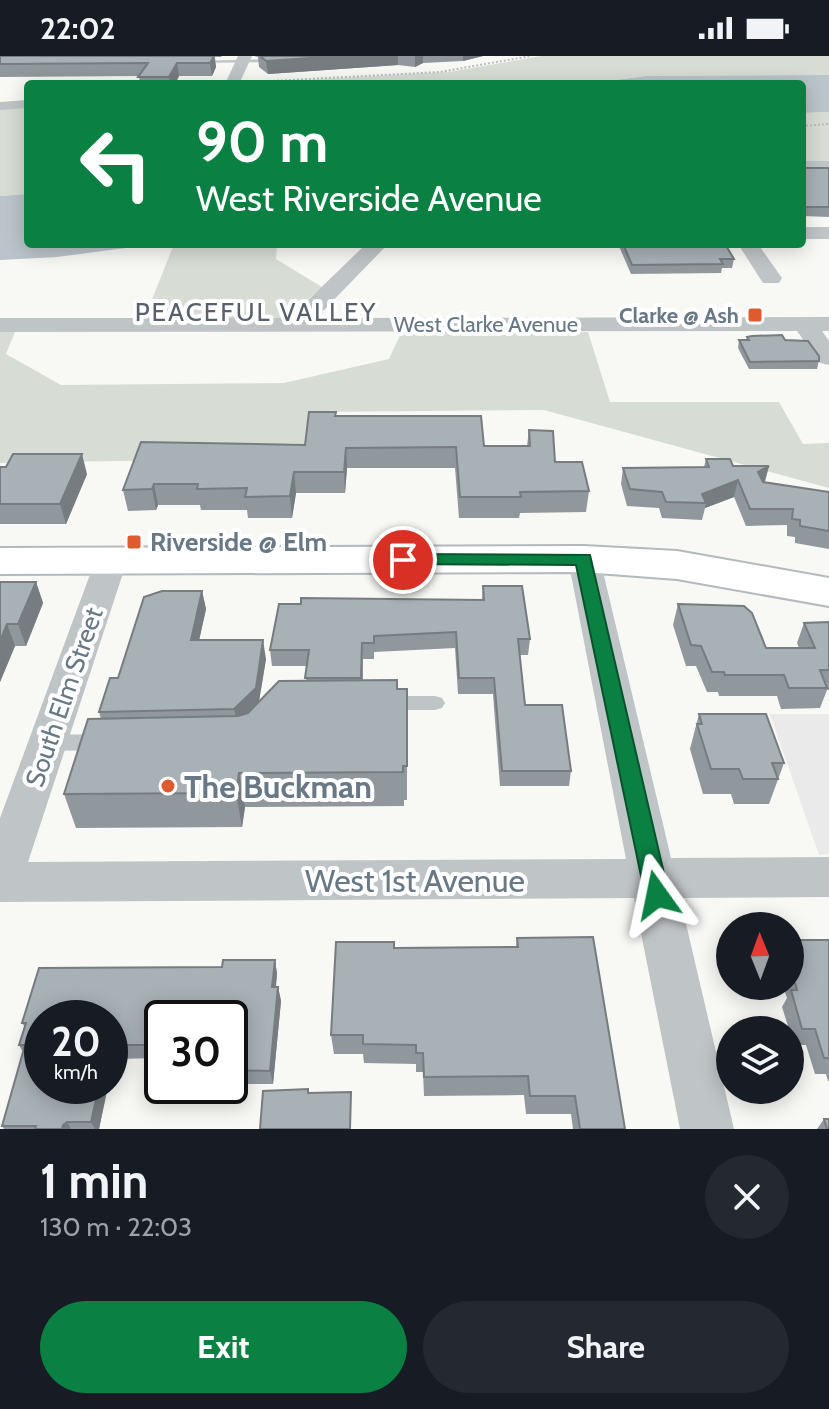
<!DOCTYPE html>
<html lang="en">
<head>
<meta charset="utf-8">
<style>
  :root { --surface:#171b24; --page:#242831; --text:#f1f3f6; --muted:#9ea1a6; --accent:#0b8043 }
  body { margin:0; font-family:Cabin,sans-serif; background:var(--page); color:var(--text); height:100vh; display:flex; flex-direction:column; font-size:30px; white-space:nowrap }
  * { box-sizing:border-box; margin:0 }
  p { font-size:26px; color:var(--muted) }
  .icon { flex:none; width:44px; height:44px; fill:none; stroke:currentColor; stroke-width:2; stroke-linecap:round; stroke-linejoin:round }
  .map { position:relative; height:1073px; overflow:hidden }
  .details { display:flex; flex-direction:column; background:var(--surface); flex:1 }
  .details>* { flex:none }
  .top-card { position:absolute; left:24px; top:24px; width:782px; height:168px; border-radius:8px; box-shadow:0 4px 20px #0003; background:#0b8043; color:#fff; overflow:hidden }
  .needle { width:52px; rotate:359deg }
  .controls { position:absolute; left:716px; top:856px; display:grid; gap:16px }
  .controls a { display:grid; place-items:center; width:88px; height:88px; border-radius:50%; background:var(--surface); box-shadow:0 4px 20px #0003; font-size:40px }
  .speed { position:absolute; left:24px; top:944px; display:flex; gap:16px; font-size:40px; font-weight:700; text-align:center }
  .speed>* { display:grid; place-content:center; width:104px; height:104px; border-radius:50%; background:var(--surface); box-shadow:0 4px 20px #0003; line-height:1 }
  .speed small { font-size:20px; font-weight:400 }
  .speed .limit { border:4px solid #111; border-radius:12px; background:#fff; color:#111 }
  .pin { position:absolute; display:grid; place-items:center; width:68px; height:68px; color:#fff; margin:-34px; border:4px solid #fff; border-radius:50%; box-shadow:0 2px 8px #0007 }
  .me { position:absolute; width:88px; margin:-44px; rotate:348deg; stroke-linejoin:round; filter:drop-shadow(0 0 6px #0008) }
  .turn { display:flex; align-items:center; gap:28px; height:168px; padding:0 40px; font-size:36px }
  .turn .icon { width:104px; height:104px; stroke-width:2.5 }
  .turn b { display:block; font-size:56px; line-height:68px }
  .round { display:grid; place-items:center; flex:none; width:84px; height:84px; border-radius:42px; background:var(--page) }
  .overview { display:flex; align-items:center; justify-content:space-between; height:136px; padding:0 40px }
  h1 { font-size:48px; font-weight:700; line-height:60px }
  .button { display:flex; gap:16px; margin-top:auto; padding:16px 40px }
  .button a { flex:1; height:92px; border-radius:48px; background:var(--accent); color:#fff; font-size:32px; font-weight:700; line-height:92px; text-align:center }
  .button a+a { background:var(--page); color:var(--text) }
  .status { display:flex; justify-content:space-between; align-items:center; height:56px; padding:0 40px; background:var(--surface); direction:ltr }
  .status svg { height:22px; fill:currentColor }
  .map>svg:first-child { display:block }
  .built { fill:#e9eae9 }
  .green { fill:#d7ddd5 }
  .water { fill:#bbc4ca }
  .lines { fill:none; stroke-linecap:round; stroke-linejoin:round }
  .secondary-casing { stroke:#b4b9be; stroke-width:4 }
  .path { stroke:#babdbf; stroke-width:2; stroke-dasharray:2 2; stroke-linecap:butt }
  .lane { fill:#bfc4c7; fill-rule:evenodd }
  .street { fill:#bfc4c7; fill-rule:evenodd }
  .secondary { fill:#fff; fill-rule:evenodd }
  .wall { fill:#90989d }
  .shaded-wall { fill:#767c7f }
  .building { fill:#a8b1b6; stroke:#767c7f; stroke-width:2 }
  .route { fill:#0b8043; stroke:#07532c; stroke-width:2 }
  .poi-dot { fill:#de5b30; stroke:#fff; stroke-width:3 }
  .labels { text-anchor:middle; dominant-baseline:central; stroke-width:8; stroke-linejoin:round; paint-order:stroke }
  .far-poi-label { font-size:22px; font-weight:bold; fill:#687885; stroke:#fff; text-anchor:end }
  .far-street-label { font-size:22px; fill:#687885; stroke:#fff }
  .far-quarter-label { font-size:26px; letter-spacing:2px; fill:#56616b; stroke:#fff }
  .poi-label { font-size:26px; font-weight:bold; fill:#687885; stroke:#fff; text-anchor:start }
  .street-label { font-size:26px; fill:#687885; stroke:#fff }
  .near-poi-label { font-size:32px; font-weight:bold; fill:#687885; stroke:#fff; text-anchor:start }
  .near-street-label { font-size:32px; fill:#687885; stroke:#fff }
</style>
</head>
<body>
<div class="status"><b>22:02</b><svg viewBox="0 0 49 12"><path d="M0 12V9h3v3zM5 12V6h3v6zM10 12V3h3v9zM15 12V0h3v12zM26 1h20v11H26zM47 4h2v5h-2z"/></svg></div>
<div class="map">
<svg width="829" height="1073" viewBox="0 0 829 1073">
  <rect width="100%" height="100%" fill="#f8f8f5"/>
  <path class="built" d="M770,658H829V798L819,799Z"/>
  <path class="green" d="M541,0H829V19L646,20L585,28H237L449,16Z
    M28,49V138L0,140V51Z
    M829,56V110H802V57Z
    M174,188H277L276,203L322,231L285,263L143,266Z
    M402,275L588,276L610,346H779L803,388L829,387V432L544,354L311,356L305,402L0,407V276H15L6,298L61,329L284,327L389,303Z"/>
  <path class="water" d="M829,19V56L802,57V28H585L646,20Z
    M28,138V188H156L57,201L0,204V140Z"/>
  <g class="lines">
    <defs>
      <path id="secondary" d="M584,490L677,495L829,522V550L677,523L584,516L0,518V492Z"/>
    </defs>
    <use href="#secondary" class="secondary-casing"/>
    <path class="path" d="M169,26H215
      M253,26L440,16L531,0
      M100,28L143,27
      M802,70L829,68"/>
    <path class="lane" d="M282,3L284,6L188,7L192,5Z
      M385,640H435L442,642L445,647L442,652L435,654H385L378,652L375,647L378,642Z
      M103,678L110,680L114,686L110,692L103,694L49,695L42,693L38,687L42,681L49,679Z"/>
    <path class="street" d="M238,0H252L239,28H225Z
      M28,44V52L0,54V46Z
      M802,105H829V115H802Z
      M802,171H829V183H802Z
      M366,188H388L323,255L322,262L829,261V275H822L829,285V309L820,307L797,275L0,276V262H299L304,248Z
      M738,188H758L782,222L779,227H763Z
      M584,493L596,496L600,503L671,802L829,801V841L680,842L734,1073H680L634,842L0,846V762L95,505L99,498L111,495L123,498L127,505L28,806L626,803L568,503L572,496Z"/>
    <use href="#secondary" class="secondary"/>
  </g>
  <path class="wall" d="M0,0H222L221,1H215L216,11L212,20H179L175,28H140L139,20L0,21Z
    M254,0H483L463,5L423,7L415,11L398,9L268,18L259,11L258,1Z
    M802,112H829V161L802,160Z
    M618,188H725L734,203L732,212H722L721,217L631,218Z
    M747,281L785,284L819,305L817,313H749L738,292L739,284H746Z
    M336,360L484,390H527L529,374L555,406L589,435L586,456L520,457L519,462H459L455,412H347L345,437H296L292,462H248L247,454H201L200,449H158L156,454L128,455L123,434L305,389Z
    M706,403L733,410H769L765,426L829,436V493L795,487V481L787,480V469L746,470L734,441L705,452L702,464L662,462L659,452L627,450L621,428L623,412L704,411Z
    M0,411L87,418L66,468H0Z
    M0,526H36L43,547L26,590H15L0,626Z
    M483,530L530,583L528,599H520L525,649L571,715L569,730H500L493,638H458L455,592L374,596V603H363V624L397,633H407V744H404V750L245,751L242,771L76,772L64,738L101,663L99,656L118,622L202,535L206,553L199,584L266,603L259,645L306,625L307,610H272L270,594L482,544Z
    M678,548L766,592H799L797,587L804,567L829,566V634H827L820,652L781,653L777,640H719L718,636H707L696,610H686L673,569Z
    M699,658L784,707L769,748H734L731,738H703L690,693Z
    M517,882L625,1073H573L571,1058H526L524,1039L424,1040L423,1016H416V1008L364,1007L363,998H334L331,979L394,892L516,891Z
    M790,884H829V1025H828L826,1018H815L806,989H794L782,951L787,942L783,930H790Z
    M223,904H275L277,918L276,931H278L281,945L273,1028H230V962H162V1002L114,1003L110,1021V962H42V1030H108L99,1073H4L2,1070L23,996L19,989L25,971L22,967L39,912L222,911Z
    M824,1063L829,1073H817Z"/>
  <path class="shaded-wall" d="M214,0L216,11L212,20L210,7Z
    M339,0H398V9L268,18L266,5Z
    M415,0H423V7L415,11Z
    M463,0H483L463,5Z
    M177,7L179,20L175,28H170L169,21Z
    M346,392L347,412L345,437L344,416Z
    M82,398L87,418L66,468L60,448Z
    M769,410L764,427L754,432L758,416Z
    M294,416L296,437L292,462L290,440Z
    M738,424L734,441L705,452L706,447L702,438Z
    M154,428L158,449L156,454L152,433Z
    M36,526L43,547L26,590L18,568Z
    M202,535L206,553L195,603L191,584Z
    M7,568L15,590L0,626V585Z
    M263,584L266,603L258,651L238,672L234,653Z
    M239,717L245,751L242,771L236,737Z
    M275,904L277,918L274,945L272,931Z
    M278,931L281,945L273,1028L270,1015Z
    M110,993L114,1003L110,1021Z
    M99,1030H108L99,1073H95L91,1066Z
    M67,1066L71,1073H62L63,1069Z"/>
  <path class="building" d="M0,0H214L210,7H177L169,21H138L148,7L0,8Z
    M260,0H339L266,5Z
    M802,112H829V151H802Z
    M623,188H725L734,203H720L723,208L632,209Z
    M782,279L785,284L808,285L819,300V305L750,306L739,284H749L747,281L752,280Z
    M309,356H336L335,360H481L484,390H530L529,374L553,375L555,406H582L589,435L520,436L521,441H460L456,391L346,392L344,416H294L290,440L245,441L247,432L197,433L198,428H154L152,433L123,434L141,386L305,389Z
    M13,398H82L60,448H0V411H6Z
    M706,403H730L733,410H769L758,416L763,426L829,436V475L800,470V464L792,463L793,453H750L738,424L702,438L706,447L666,446L662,436L630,433L623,412L709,411Z
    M0,526H36L18,568H7L0,585Z
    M483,530H522L530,583H518L525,649H562L571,715H502L494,622H459L456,576L374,580V587H362L361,622H305L309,594H270L279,548H301V542L484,544Z
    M162,535H202L191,584H263L256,632L234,653L99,656L110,622H118L144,541Z
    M678,548L744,550L752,557L766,592H815L804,567L829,566V614H820L827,632H789L784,619H725L724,616H712L701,590L691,589Z
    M397,624V633H407V710H403V716L239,717L236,737L64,738L88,663L238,660L248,657L279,625Z
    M699,658H766L784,707H772L778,723H743L739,713H711L697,668H702Z
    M593,881L625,1073H580L575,1040H530L528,1020L424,1021L423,997H416V989L363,988V979H331L336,886H394V892L518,891L517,882Z
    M790,884H829V1002H824L815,973H802L791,934H797L791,914H795L792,904H795Z
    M223,904H275L272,931H278L270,1015L230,1014V962H162V989H110V962H42V1030H99L91,1066H67L63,1069L62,1073H35L36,1070H2L25,989H19L26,967H22L39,912L222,911Z
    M308,1033V1037L351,1036L350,1073H260L263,1035Z
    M824,1063H829V1073H827Z"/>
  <path class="route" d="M403,498L590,499L669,839L666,847L657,850L649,847L645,839L576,509L397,508L394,504Z"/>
  <g class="poi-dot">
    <rect x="747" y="251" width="16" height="16" rx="4"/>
    <rect x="126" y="478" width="16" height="16" rx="4"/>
    <circle cx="168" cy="730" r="8"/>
  </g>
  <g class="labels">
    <g class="far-poi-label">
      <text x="739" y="259">Clarke @ Ash</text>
    </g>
    <g class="far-street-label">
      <text x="486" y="268">West Clarke Avenue</text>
    </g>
    <g class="far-quarter-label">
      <text x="256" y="256">PEACEFUL VALLEY</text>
    </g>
    <g class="poi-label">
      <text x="150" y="486">Riverside @ Elm</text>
    </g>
    <g class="street-label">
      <text transform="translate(64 641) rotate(-71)">South Elm Street</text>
    </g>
    <g class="near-poi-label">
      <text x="184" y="730">The Buckman</text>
    </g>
    <g class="near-street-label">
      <text x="415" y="824">West 1st Avenue</text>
    </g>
  </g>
</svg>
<div class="controls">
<a><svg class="needle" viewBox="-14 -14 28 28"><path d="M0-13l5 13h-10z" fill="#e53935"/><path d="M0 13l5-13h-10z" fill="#9ea1a6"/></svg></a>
<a><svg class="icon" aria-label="layers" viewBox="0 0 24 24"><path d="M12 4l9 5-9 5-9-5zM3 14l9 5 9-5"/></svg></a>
</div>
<div class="speed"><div>20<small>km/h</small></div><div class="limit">30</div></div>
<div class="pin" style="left:403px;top:504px;background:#d93025"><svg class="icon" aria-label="arrive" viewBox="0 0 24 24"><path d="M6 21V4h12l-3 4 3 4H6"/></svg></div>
<svg class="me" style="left:657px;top:839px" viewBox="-20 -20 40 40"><path d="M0-17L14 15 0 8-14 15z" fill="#0b8043" stroke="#fff" stroke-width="4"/></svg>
<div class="top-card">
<div class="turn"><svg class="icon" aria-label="left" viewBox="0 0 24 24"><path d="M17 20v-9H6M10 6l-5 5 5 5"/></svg><div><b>90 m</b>West Riverside Avenue</div></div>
</div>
</div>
<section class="details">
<div class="overview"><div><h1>1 min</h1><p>130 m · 22:03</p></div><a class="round"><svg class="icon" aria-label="close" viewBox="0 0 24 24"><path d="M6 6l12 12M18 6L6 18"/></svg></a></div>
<div class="button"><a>Exit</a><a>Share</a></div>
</section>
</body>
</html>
